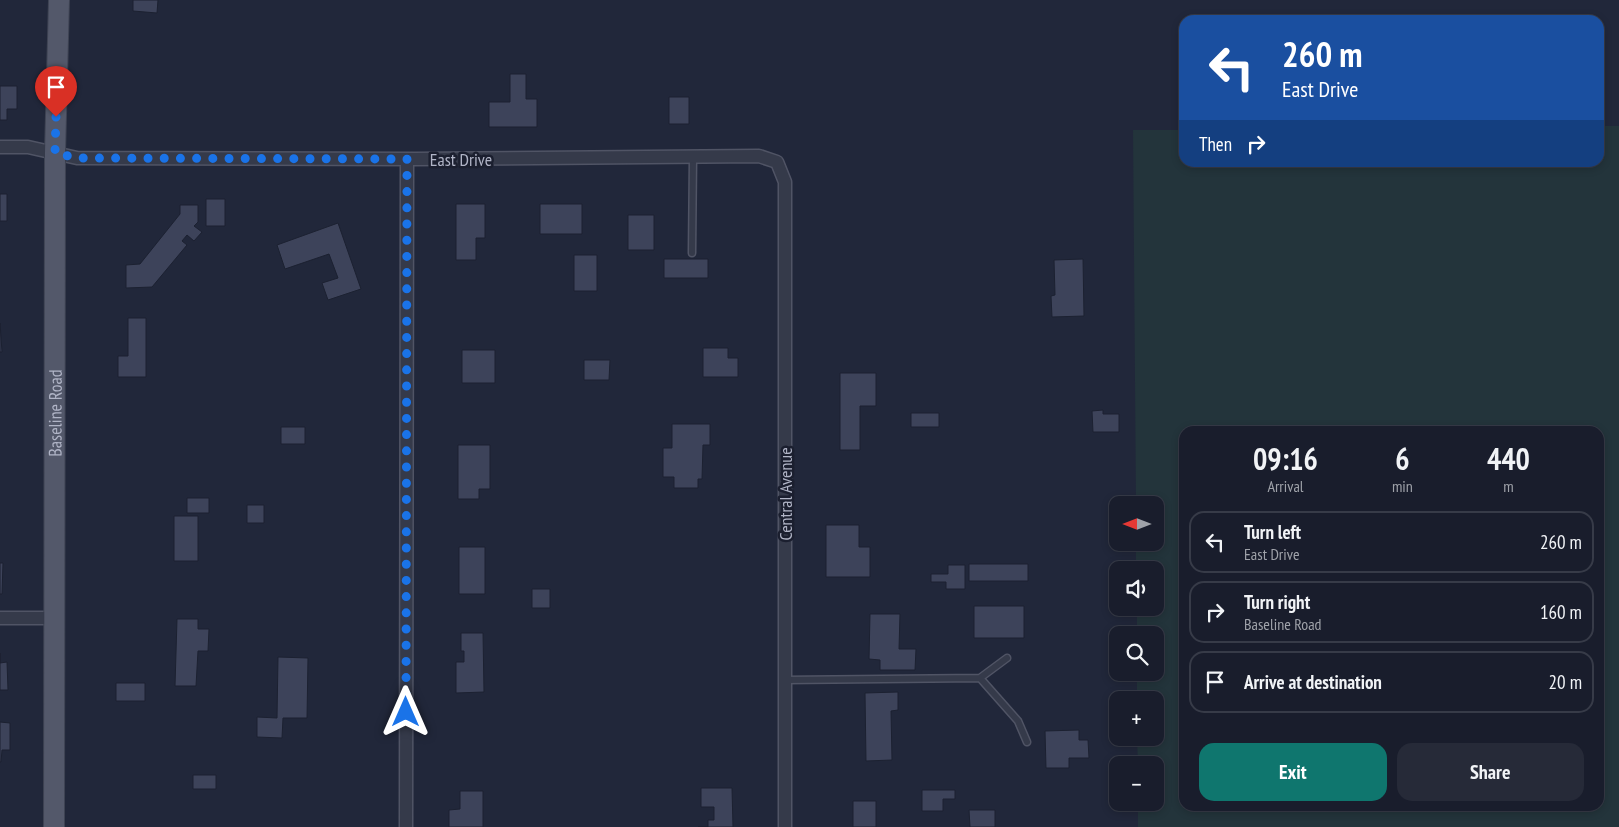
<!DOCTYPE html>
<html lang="en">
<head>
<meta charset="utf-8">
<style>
  :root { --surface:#191d2c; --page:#262a38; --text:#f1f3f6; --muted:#9fa2a9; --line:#373b48; --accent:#0f766e }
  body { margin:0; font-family:"PT Sans Narrow",sans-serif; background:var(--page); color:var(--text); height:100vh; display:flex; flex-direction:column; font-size:19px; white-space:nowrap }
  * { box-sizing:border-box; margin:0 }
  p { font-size:16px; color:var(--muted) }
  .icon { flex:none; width:28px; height:28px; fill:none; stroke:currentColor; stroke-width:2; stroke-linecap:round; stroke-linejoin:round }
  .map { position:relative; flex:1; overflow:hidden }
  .details { position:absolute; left:1179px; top:426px; width:425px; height:385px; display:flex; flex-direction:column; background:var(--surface); border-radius:15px; box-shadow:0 2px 8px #0003,0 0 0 1px var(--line) }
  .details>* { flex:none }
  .guide { position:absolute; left:1179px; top:15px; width:425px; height:152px; border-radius:15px; box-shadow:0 2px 8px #0003,0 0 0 1px var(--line); background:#1a4fa0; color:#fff; overflow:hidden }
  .needle { width:32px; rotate:270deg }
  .buttons { position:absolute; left:1109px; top:496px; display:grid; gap:10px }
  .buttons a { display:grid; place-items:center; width:55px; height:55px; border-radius:10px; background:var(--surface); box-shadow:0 2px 8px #0003,0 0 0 1px var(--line); font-size:25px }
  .pin { position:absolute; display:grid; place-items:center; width:42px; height:42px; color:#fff; margin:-51px -21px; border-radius:50% 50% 50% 0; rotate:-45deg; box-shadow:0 0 5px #0007 }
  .pin .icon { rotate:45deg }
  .me { position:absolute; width:55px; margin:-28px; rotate:0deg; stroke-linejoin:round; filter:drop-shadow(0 0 4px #0008) }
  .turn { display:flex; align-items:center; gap:18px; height:105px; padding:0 20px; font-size:22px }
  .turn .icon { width:65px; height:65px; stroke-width:2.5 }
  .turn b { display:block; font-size:35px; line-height:42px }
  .then { display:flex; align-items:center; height:48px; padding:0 20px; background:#0003; gap:10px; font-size:19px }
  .eta { display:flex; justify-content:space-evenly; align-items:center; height:85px; text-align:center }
  .eta b { font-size:30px; font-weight:700; line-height:35px }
  .action { display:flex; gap:10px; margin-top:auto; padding:10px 20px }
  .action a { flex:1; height:58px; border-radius:15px; background:var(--accent); color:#fff; font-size:20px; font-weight:700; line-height:58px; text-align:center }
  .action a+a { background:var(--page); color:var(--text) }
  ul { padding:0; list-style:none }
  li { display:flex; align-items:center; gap:15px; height:62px; margin:0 10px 8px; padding:0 10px; border:2px solid var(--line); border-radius:15px }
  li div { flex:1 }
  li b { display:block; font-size:19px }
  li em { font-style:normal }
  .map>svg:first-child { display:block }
  .green { fill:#23343b; fill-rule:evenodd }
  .building { fill:#3d435a; stroke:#1c2131 }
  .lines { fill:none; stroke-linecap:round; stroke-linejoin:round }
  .service-casing { stroke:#505465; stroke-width:9 }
  .minor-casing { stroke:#505465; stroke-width:15 }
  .primary-casing { stroke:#3e4353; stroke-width:22 }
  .service { stroke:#353a4a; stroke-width:6 }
  .minor { stroke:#353a4a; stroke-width:12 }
  .primary { stroke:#53586a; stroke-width:20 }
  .route { stroke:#1a73e8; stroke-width:9; stroke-dasharray:0 16.2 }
  .labels { text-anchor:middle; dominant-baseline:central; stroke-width:5; stroke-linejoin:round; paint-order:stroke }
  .street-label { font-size:18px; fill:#b0b4c6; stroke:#1b1f2f }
</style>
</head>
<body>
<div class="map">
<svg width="1619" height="827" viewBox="0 0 1619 827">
  <rect width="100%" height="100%" fill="#21273a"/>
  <path class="green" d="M1599,126H1619V827H1138V803L1155,802V765H1138L1137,738H1155V700H1137V673L1155,672V635H1137V608H1155V570H1136V543L1155,542V505H1136L1133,130H1184V162H1599ZM1184,431H1599V806H1184Z"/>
  <path class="building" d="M133,0H158L157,13L133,11Z
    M510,74H526V99H537V127H489V102H510Z
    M0,86H17V109H7V120H0Z
    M669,97H689V124H669Z
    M0,194H7V221H0Z
    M206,199H225V226H206Z
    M456,204H485V238H476V260H456Z
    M540,204H582V234H540Z
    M180,205H198V222L194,226L202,232L194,241L187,235L182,241L187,245L152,287L126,288V265L140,264L180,214Z
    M628,215H654V250H628Z
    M338,223L361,289L328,300L322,283L338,278L329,254L285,269L277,245Z
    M574,255H597V291H574Z
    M664,259H708V278H664Z
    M1083,259L1084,316L1052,317L1051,296L1055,295L1054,260Z
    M128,318H146V377H118V356H128Z
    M0,323L2,352H0Z
    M703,348H728V358H738V377H703Z
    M462,350H495V383H462Z
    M584,360H610L609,380H584Z
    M840,373H876V406H860V450H840Z
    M1103,410V414H1119V432H1093L1092,411Z
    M911,413H939V427H911Z
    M672,424H710V445H703L702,479H698V488H674V477H663V448H672Z
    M281,427H305V444H281Z
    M458,445H490V489H479V499H458Z
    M187,498H209V513H187Z
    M247,505H264V523H247Z
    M174,516H198V561H174Z
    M826,525H859V547H870V577H826Z
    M459,547H485V594H459Z
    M0,563H3L2,594H0Z
    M969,564H1028V581H969Z
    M948,565H965V589H946V582H931V574H948Z
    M532,589H550V608H532Z
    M974,606H1024V638H974Z
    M870,614H900L899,649H916L915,670H880V660L869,659Z
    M177,619H198V629H209L208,651H198L196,686H175Z
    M461,633H483L484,692L456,693V662H464V651H461Z
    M0,653V663L7,662L8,690H0Z
    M278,657L308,658L307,718H283L282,738L257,737V717L277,718Z
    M116,683H145V701H116Z
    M898,692V710L891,711L892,760L866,761L865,693Z
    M0,722L10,723V750H2L1,762H0Z
    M1079,730V740H1088L1089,758H1069V768H1046L1045,731Z
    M193,775H216V789H193Z
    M701,788H732L733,827H698H708V820H714V807H701Z
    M922,790H955V799H943V811H922Z
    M460,791H483V827H449V810L460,809Z
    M853,801H876V827H853Z
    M969,810H995V827H970Z"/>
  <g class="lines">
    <defs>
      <path id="service" d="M692,253L693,157
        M980,678L1007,658
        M785,680L980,678L1018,721L1027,742"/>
      <path id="minor" d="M0,147H28L77,158L415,159L759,156L777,162L785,182V827
        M0,618H54
        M406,827L407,159"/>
      <g id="primary">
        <path id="s1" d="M54,827L55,153L59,0"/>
      </g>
    </defs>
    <use href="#service" class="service-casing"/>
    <use href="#minor" class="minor-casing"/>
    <use href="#primary" class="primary-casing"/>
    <use href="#service" class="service"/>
    <use href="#minor" class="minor"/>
    <use href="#primary" class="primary"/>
  </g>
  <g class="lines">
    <path class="route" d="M56,117L55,153L77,158L407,159L406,712"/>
  </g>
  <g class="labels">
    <g class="street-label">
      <text x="461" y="159">East Drive</text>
      <text stroke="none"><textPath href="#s1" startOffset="414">Baseline Road</textPath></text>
      <text transform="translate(785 494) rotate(-90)">Central Avenue</text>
    </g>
  </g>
</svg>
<div class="buttons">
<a><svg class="needle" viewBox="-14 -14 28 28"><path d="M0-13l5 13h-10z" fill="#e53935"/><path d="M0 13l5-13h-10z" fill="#9fa2a9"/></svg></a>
<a><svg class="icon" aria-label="sound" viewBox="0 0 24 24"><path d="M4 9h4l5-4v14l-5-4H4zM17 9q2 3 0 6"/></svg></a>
<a><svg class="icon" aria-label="search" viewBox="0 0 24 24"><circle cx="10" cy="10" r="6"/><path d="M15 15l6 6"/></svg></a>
<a>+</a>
<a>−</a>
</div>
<div class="pin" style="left:56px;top:117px;background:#d93025"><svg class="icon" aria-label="arrive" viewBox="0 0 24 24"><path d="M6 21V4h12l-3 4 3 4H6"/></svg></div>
<svg class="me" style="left:406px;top:712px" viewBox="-20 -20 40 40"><path d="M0-17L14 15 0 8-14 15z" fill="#1a73e8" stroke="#fff" stroke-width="4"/></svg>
<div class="guide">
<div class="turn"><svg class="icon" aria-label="left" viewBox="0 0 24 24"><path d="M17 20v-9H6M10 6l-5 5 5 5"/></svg><div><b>260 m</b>East Drive</div></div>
<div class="then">Then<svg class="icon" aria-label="right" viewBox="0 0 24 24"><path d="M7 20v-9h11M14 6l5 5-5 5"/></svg></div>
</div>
<section class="details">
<div class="eta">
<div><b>09:16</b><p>Arrival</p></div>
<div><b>6</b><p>min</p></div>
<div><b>440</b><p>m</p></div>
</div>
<ul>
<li><svg class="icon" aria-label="left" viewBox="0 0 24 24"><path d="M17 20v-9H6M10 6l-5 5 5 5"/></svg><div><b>Turn left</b><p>East Drive</p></div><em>260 m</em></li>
<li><svg class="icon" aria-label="right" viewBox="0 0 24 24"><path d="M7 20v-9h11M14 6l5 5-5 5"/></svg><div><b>Turn right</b><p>Baseline Road</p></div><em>160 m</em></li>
<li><svg class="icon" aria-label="arrive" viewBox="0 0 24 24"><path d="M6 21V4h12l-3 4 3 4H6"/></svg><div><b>Arrive at destination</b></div><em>20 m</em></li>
</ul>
<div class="action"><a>Exit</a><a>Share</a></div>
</section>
</div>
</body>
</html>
